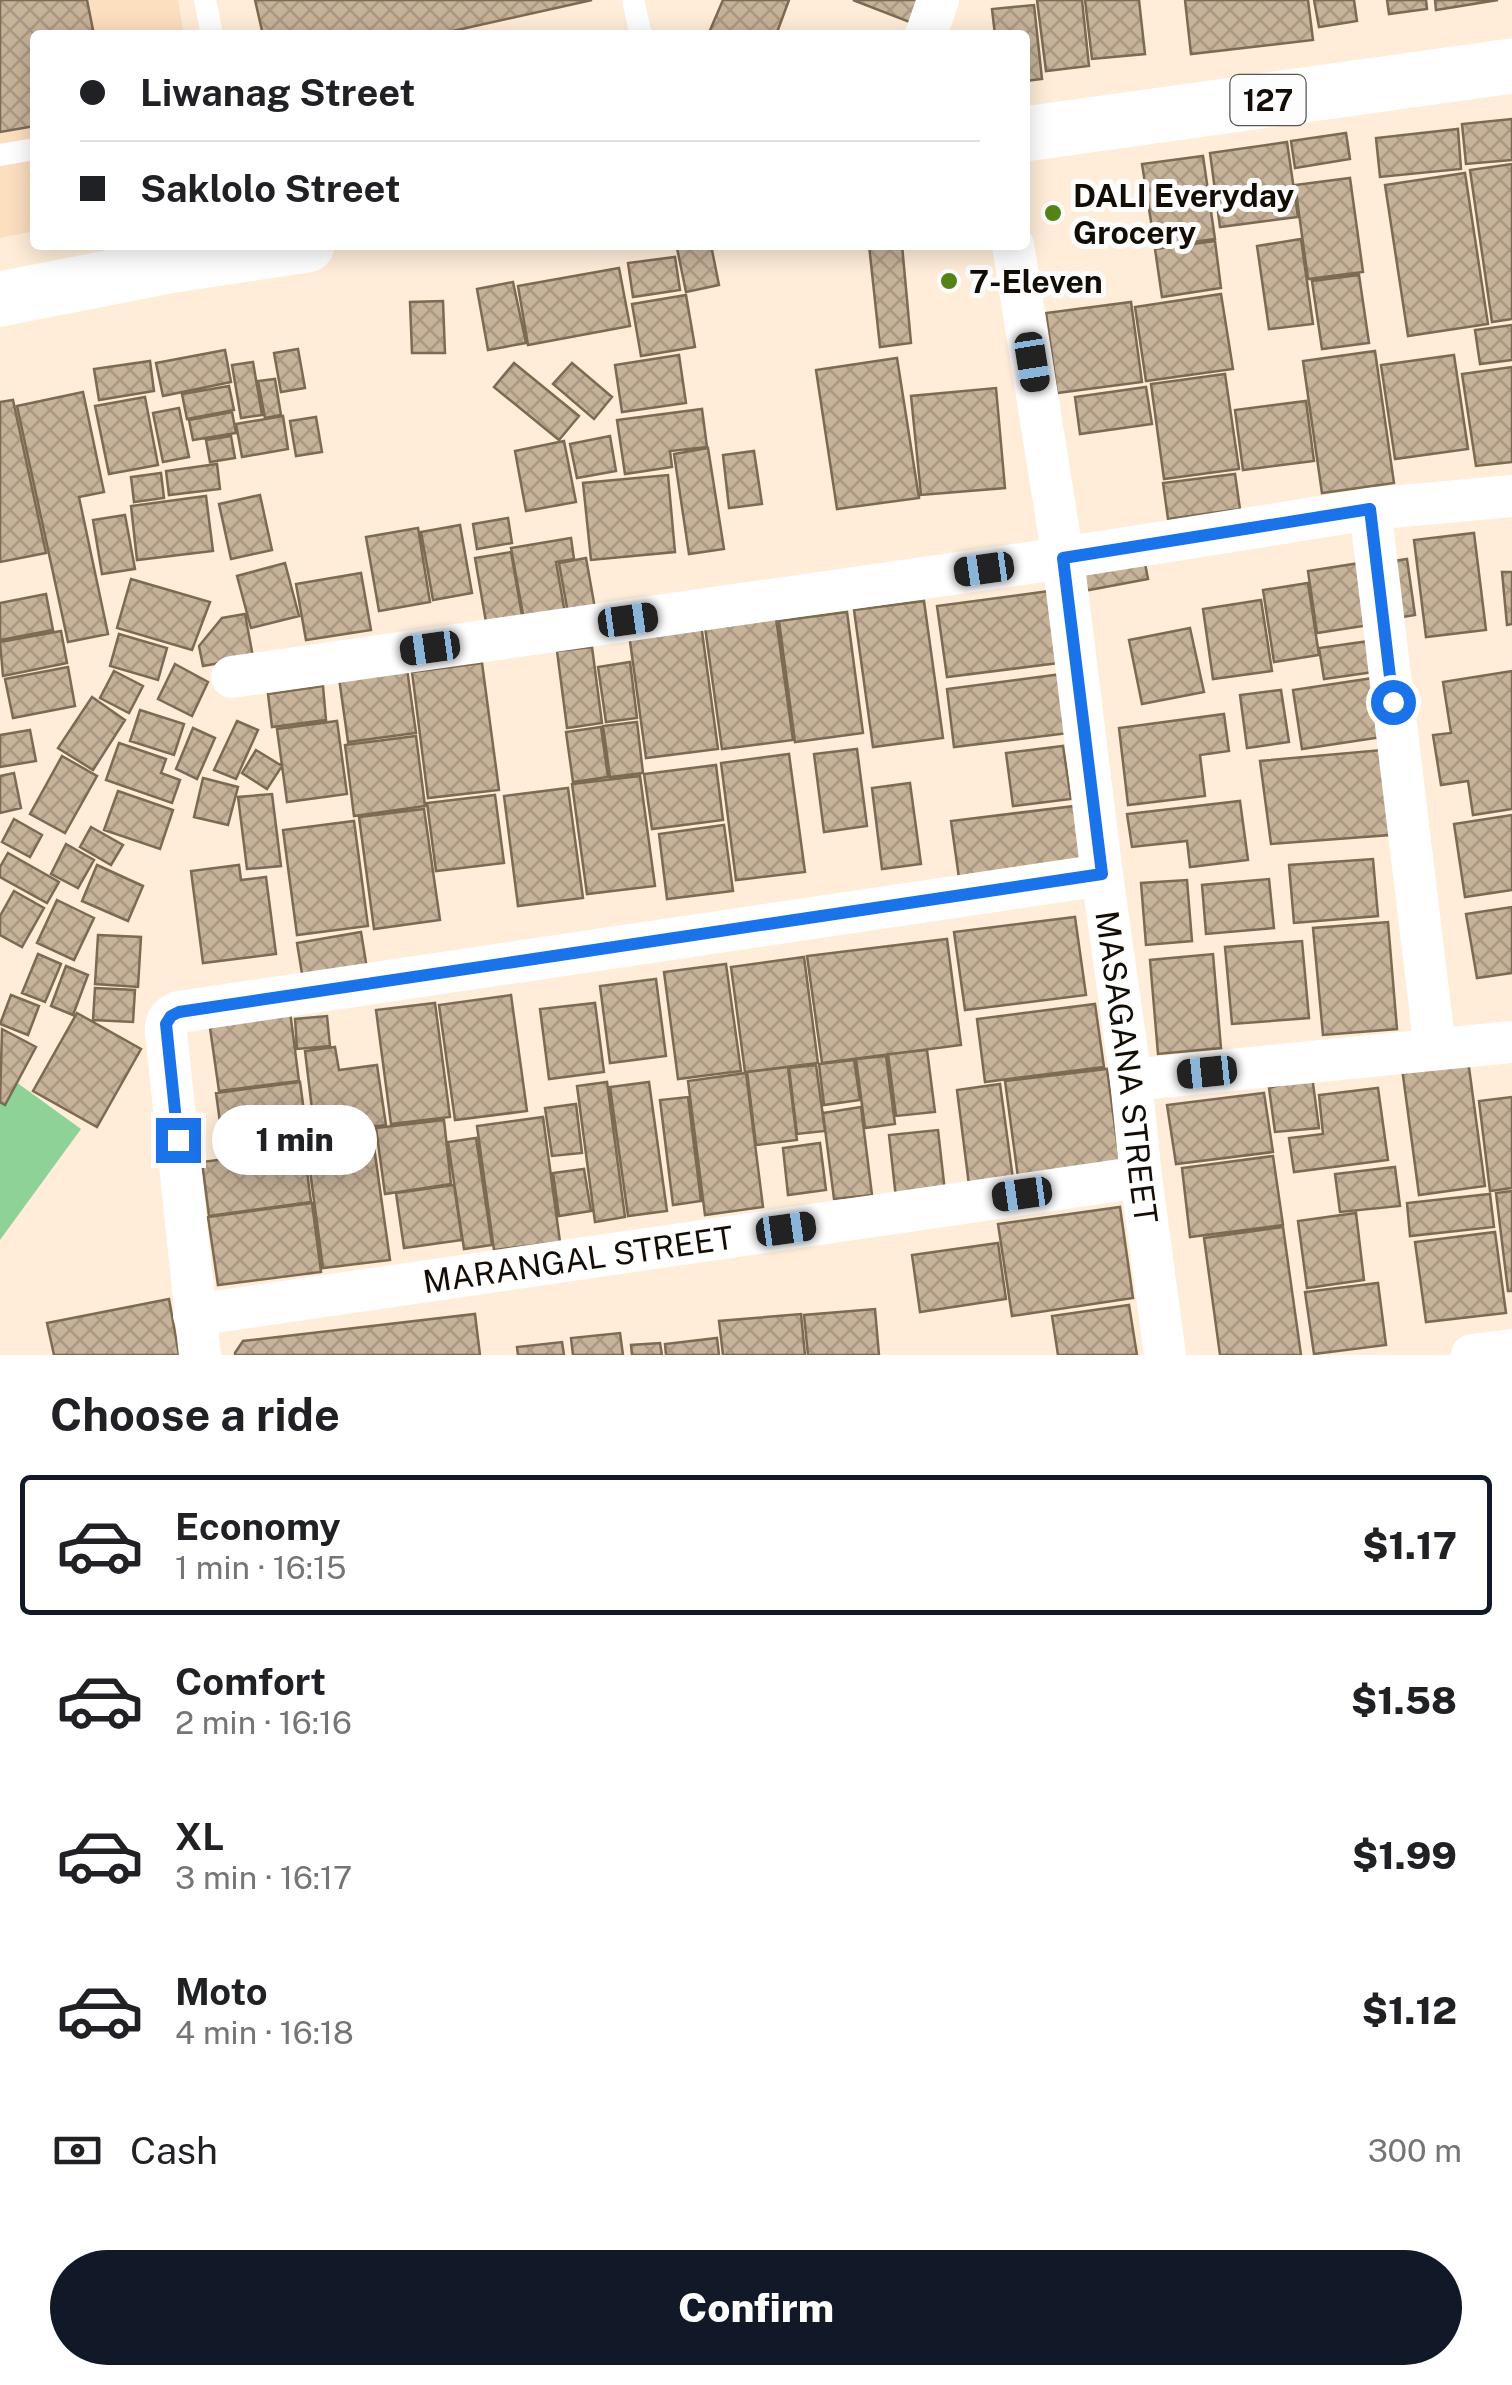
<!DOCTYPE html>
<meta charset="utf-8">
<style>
body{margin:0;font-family:"Public Sans",sans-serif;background:#f2f2f2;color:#202124;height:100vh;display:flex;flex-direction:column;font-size:38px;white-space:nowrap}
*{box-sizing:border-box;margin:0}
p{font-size:32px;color:#757577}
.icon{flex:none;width:55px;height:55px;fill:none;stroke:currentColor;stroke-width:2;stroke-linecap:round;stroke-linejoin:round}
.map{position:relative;height:1355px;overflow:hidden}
.drawer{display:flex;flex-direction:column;background:#fff;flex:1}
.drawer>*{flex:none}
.guide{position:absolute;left:30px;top:30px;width:1000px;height:220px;border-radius:10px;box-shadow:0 5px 25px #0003;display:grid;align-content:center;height:220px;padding:0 50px;background:#fff}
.end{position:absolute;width:45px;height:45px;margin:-22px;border:12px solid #1a73e8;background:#fff;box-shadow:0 0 0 5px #fff}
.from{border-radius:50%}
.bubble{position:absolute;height:70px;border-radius:35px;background:#fff;box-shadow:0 5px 25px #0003;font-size:32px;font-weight:800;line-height:70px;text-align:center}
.car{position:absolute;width:30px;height:60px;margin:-30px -15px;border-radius:12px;box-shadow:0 0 8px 2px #0007;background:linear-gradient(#222 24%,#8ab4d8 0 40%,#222 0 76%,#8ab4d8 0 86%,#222 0)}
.guide b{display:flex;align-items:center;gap:35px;height:95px;font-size:38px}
.guide b+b{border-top:2px solid #e0e0e0}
.guide i{width:25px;height:25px;background:#202124}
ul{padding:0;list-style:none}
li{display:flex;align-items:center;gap:30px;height:140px;margin:0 20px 15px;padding:0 30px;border:5px solid transparent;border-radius:10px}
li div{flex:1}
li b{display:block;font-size:38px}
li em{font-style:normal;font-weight:800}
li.on{border-color:#111827}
li>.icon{width:90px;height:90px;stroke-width:1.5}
h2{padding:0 50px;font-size:45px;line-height:120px}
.pay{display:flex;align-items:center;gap:25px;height:110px;padding:0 50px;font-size:38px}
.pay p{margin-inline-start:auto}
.cta{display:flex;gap:20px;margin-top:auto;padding:20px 50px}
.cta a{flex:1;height:115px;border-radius:60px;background:#111827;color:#fff;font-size:40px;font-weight:800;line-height:115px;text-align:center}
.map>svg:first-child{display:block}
</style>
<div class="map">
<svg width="1512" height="1355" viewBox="0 0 1512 1355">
<defs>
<pattern id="building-cross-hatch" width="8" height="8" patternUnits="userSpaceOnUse" patternTransform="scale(2.5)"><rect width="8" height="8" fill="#c7b29a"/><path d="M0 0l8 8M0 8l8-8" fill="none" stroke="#aa9883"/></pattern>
</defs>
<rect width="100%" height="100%" fill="#ffedd9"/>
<path fill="#fbdfbf" d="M 0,0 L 178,0 L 184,35 L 35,35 L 35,231 L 0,238 Z"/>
<path fill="#8ed298" d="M 5,1074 L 81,1129 L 0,1240 L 0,1081 Z"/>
<path fill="url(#building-cross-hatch)" stroke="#7d6a53" stroke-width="2.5" d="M 0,0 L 87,0 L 94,35 L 35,35 L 35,126 L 0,132 Z
M 255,0 L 592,0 L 435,35 L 263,35 Z
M 723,0 L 789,0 L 776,35 L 708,35 Z
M 853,0 L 921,0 L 912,23 Z
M 1037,0 L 1082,0 L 1089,66 L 1046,71 Z
M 1085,0 L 1139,0 L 1145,54 L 1092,59 Z
M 1185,0 L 1308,0 L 1313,40 L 1191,54 Z
M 1314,0 L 1354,0 L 1357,21 L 1319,27 Z
M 1387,0 L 1426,0 L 1427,9 L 1389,14 Z
M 1435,0 L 1498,0 L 1436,10 Z
M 1034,5 L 1042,79 L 1025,81 L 1025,35 L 995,35 L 992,9 Z
M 1512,119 L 1512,160 L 1466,164 L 1462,124 Z
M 1458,129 L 1461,169 L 1380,177 L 1376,138 Z
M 1346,133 L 1350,159 L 1295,168 L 1291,141 Z
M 1287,142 L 1298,217 L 1220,227 L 1210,153 Z
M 1203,156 L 1215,239 L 1155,247 L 1142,164 Z
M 1512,164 L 1512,319 L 1492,322 L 1470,170 Z
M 1465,173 L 1488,324 L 1408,336 L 1385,185 Z
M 1350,178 L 1363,272 L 1308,279 L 1295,185 Z
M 1301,239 L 1313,324 L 1269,329 L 1257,246 Z
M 1215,241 L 1221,288 L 1162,297 L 1155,249 Z
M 693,245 L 711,245 L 719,285 L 686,292 L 677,248 Z
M 869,245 L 902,245 L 911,343 L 880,347 Z
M 675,257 L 680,290 L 633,297 L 628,263 Z
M 619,268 L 630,326 L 528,345 L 518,286 Z
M 1359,275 L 1369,343 L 1322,349 L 1312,281 Z
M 513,282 L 526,343 L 488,350 L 477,289 Z
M 1221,294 L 1233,369 L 1146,381 L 1135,307 Z
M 686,295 L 695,347 L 641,356 L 632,304 Z
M 443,301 L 445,353 L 412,353 L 410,302 Z
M 1131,302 L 1142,382 L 1057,393 L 1046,313 Z
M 1512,325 L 1512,360 L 1480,364 L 1475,330 Z
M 298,349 L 305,388 L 281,392 L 274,353 Z
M 225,350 L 231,382 L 163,396 L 156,363 Z
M 1375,351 L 1394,483 L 1322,493 L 1303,361 Z
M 679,355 L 686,403 L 622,412 L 615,365 Z
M 1454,355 L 1468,449 L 1395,459 L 1381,365 Z
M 897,358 L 919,498 L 837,509 L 816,370 Z
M 150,361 L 154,391 L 99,400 L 94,369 Z
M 253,362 L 262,415 L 241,418 L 232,365 Z
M 514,363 L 579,416 L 559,440 L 494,387 Z
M 572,363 L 612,397 L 594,419 L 553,384 Z
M 1512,367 L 1512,462 L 1476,466 L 1462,374 Z
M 1225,374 L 1239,469 L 1164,479 L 1151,384 Z
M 275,379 L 281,415 L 265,418 L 258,381 Z
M 229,386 L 234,410 L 187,419 L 182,394 Z
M 1146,387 L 1152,424 L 1080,434 L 1075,397 Z
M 996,388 L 1005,488 L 921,495 L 911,396 Z
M 83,392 L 104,492 L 79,497 L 108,634 L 68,642 L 17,406 Z
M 145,397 L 158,465 L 109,474 L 95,406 Z
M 13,400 L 46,553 L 0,562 L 0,402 Z
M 1306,401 L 1314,461 L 1243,470 L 1235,410 Z
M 179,408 L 189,457 L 163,462 L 153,413 Z
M 702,409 L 707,447 L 670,451 L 672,467 L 625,474 L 617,420 Z
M 232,412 L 236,433 L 193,440 L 189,420 Z
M 283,416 L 288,449 L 242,457 L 236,424 Z
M 316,417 L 322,452 L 296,456 L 290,421 Z
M 231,436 L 235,458 L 210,462 L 206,440 Z
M 610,436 L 616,471 L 577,478 L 570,444 Z
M 564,441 L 576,502 L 526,511 L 515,451 Z
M 708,448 L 724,549 L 689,554 L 674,454 Z
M 754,451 L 762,504 L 729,508 L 723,455 Z
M 217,464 L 220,489 L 169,495 L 166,471 Z
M 161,473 L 164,498 L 134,502 L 131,477 Z
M 1235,474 L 1240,509 L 1168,519 L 1163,483 Z
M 668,475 L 675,552 L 591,560 L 583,483 Z
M 260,495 L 272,550 L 231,559 L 219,504 Z
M 206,496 L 213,551 L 137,560 L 131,506 Z
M 125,515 L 135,569 L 102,574 L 93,520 Z
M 508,518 L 512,543 L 477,549 L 473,524 Z
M 460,525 L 472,593 L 433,600 L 421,532 Z
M 418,528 L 430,602 L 379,611 L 366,537 Z
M 1474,533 L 1486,630 L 1426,637 L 1414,540 Z
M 571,538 L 574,559 L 556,562 L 565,613 L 524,620 L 511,548 Z
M 511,552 L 522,616 L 486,622 L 475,558 Z
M 1143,553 L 1148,579 L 1084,591 L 1079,564 Z
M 586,558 L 596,614 L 569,619 L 559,563 Z
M 1407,559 L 1415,615 L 1390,619 L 1381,563 Z
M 1366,562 L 1376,624 L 1317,633 L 1308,571 Z
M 285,563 L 299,616 L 251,628 L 237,576 Z
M 1502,572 L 1512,572 L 1512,624 L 1507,625 Z
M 361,573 L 371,630 L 306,640 L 296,584 Z
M 131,579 L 210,602 L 192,650 L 117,628 Z
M 1308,583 L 1319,655 L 1274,662 L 1263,590 Z
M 1057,590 L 1067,662 L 947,677 L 937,606 Z
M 46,594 L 53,630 L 0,640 L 0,603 Z
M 1261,600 L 1272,671 L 1213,679 L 1203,609 Z
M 924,601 L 943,738 L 873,747 L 854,610 Z
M 775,611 L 793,740 L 722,749 L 704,620 Z
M 847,612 L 863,733 L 795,742 L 779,621 Z
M 245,614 L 253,657 L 203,666 L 199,646 L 222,618 Z
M 701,624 L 718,749 L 646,758 L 629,634 Z
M 1190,628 L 1204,692 L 1142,704 L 1129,640 Z
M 61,631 L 67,663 L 3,676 L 0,642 Z
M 119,634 L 167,648 L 158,680 L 110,666 Z
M 1369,641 L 1374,672 L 1324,679 L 1319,648 Z
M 592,647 L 602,723 L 567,728 L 557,651 Z
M 630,662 L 637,718 L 606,722 L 598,667 Z
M 482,663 L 499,790 L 428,798 L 412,672 Z
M 175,664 L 208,682 L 192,716 L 158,699 Z
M 68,667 L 75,706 L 13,718 L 5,679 Z
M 407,669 L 416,733 L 348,742 L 339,678 Z
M 114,671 L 143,686 L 129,713 L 100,698 Z
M 1512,671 L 1512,809 L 1473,815 L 1468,781 L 1441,785 L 1433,735 L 1451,733 L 1443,682 Z
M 1062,674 L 1069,733 L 954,747 L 947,689 Z
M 1373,678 L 1382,737 L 1302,749 L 1293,690 Z
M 323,686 L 326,720 L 272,727 L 268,694 Z
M 1281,690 L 1289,742 L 1247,748 L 1240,695 Z
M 92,697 L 125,720 L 93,770 L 58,748 Z
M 140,710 L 184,724 L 174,755 L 130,741 Z
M 1224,714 L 1229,751 L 1200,755 L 1205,796 L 1128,805 L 1119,728 Z
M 237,721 L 258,730 L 236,779 L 214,770 Z
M 337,721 L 347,794 L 287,802 L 277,729 Z
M 637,722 L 643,773 L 610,777 L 603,726 Z
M 601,727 L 608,777 L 573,782 L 566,732 Z
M 193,728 L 215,738 L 197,779 L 176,769 Z
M 30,730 L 36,761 L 0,767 L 0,735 Z
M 416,736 L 425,806 L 354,816 L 345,745 Z
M 119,743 L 166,759 L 161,773 L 180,780 L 172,803 L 106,780 Z
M 1063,746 L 1071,799 L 1013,806 L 1006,753 Z
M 857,749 L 867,826 L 824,832 L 814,754 Z
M 256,750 L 282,766 L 267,789 L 242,773 Z
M 1382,750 L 1390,835 L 1271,844 L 1260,761 Z
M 789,754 L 805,872 L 736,880 L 721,763 Z
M 62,756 L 97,776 L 65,833 L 30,814 Z
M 716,765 L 723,820 L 652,829 L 644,774 Z
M 14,773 L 21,808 L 0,813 L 0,776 Z
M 640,776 L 655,886 L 587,894 L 572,784 Z
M 203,778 L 238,787 L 228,825 L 194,817 Z
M 910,783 L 921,864 L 882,869 L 872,788 Z
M 568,788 L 583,898 L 518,906 L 504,796 Z
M 118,791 L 173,810 L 160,849 L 104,830 Z
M 272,794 L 281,866 L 247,869 L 238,797 Z
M 495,795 L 504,863 L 436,871 L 427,803 Z
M 1240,801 L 1248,860 L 1190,867 L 1187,841 L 1132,847 L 1127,814 Z
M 1083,805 L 1090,861 L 959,878 L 951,821 Z
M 424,809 L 440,920 L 374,929 L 359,817 Z
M 1512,815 L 1512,890 L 1465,897 L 1454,824 Z
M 14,819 L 42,835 L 30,857 L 2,842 Z
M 354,821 L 368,926 L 297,935 L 283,830 Z
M 724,825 L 733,891 L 667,899 L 659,834 Z
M 91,827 L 123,845 L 111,865 L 80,847 Z
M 66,844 L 94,860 L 78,888 L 51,874 Z
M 8,853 L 59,882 L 47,903 L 0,877 L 0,867 Z
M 1373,859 L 1378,916 L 1294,923 L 1289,865 Z
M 97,865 L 143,886 L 128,921 L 82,901 Z
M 239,865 L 241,880 L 266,877 L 276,954 L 203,963 L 191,871 Z
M 1269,879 L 1274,928 L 1206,934 L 1202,885 Z
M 1187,880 L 1192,941 L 1146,945 L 1141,883 Z
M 14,891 L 44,908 L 22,947 L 0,935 L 0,916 Z
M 57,900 L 94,918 L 74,960 L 37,943 Z
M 1512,907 L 1512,973 L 1477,978 L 1466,914 Z
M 1075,917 L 1086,995 L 965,1010 L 954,932 Z
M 1388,922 L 1397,1029 L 1323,1035 L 1313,928 Z
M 361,932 L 368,975 L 304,986 L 297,943 Z
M 98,935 L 141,937 L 138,987 L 95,984 Z
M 947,939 L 961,1045 L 822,1063 L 807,956 Z
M 1302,941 L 1309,1018 L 1232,1024 L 1225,947 Z
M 38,954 L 61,964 L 45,1002 L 22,993 Z
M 1213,954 L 1221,1048 L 1158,1054 L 1150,960 Z
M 804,957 L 818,1063 L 745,1072 L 731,967 Z
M 726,964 L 741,1071 L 678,1079 L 664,972 Z
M 66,966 L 88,975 L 73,1015 L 51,1006 Z
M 656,979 L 666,1056 L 610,1063 L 600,986 Z
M 95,988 L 135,990 L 133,1022 L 93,1020 Z
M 11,995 L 39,1006 L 28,1035 L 0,1024 Z
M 511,995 L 527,1111 L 455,1120 L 439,1005 Z
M 435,1003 L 450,1117 L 391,1124 L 376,1010 Z
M 595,1003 L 604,1072 L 549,1079 L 540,1009 Z
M 1095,1004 L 1104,1067 L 985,1082 L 977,1019 Z
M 290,1011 L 299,1081 L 219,1091 L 209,1021 Z
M 77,1013 L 141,1049 L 97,1127 L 33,1091 Z
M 327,1016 L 330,1046 L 297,1049 L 295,1019 Z
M 2,1029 L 36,1047 L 5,1105 L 0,1102 Z
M 335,1047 L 339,1070 L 377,1065 L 386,1125 L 315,1134 L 305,1051 Z
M 927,1050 L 935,1112 L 896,1116 L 888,1054 Z
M 886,1056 L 895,1124 L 865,1128 L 856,1059 Z
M 854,1060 L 860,1100 L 824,1105 L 819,1064 Z
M 1468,1060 L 1485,1186 L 1419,1195 L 1402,1068 Z
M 816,1065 L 825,1131 L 797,1134 L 789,1068 Z
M 788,1067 L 797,1140 L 756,1145 L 747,1072 Z
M 1107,1069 L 1120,1163 L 1018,1177 L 1005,1081 Z
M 746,1073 L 763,1207 L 705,1215 L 688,1081 Z
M 1312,1076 L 1319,1128 L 1275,1132 L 1269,1088 Z
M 300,1082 L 308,1141 L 224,1151 L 216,1093 Z
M 607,1082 L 625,1217 L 595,1222 L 577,1086 Z
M 649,1082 L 667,1211 L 628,1216 L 610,1087 Z
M 1000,1084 L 1013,1179 L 969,1185 L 957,1090 Z
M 1378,1088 L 1388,1160 L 1294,1172 L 1289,1138 L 1323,1134 L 1319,1095 Z
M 1264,1093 L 1273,1152 L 1176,1164 L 1167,1105 Z
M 688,1097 L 701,1201 L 673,1205 L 660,1100 Z
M 1512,1097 L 1512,1188 L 1490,1191 L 1479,1101 Z
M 576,1104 L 582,1153 L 552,1156 L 545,1108 Z
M 861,1107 L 872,1195 L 834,1199 L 823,1113 Z
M 543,1117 L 560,1242 L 494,1250 L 477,1126 Z
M 444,1120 L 451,1184 L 385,1194 L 376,1128 Z
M 938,1130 L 945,1192 L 896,1198 L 889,1135 Z
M 476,1138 L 492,1245 L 464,1249 L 448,1142 Z
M 373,1140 L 390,1260 L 323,1268 L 307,1148 Z
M 820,1143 L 826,1190 L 788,1195 L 783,1148 Z
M 304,1149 L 311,1202 L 209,1216 L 202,1162 Z
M 1273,1156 L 1283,1225 L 1190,1237 L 1182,1168 Z
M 1395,1167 L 1400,1206 L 1340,1212 L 1335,1174 Z
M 584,1169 L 591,1211 L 559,1216 L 553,1173 Z
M 454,1185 L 462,1240 L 404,1248 L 396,1193 Z
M 1512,1191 L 1512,1291 L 1508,1291 L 1496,1193 Z
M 1490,1194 L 1494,1227 L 1410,1236 L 1407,1203 Z
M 312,1203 L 321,1272 L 218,1285 L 208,1217 Z
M 1120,1207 L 1133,1298 L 1012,1316 L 998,1224 Z
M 1356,1213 L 1364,1280 L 1307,1288 L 1298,1221 Z
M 1283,1227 L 1301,1355 L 1220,1355 L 1204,1238 Z
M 1495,1232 L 1506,1313 L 1426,1322 L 1415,1242 Z
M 998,1243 L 1006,1299 L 920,1312 L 912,1255 Z
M 1378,1283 L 1386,1345 L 1314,1354 L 1305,1292 Z
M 169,1299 L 179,1355 L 54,1355 L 47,1323 Z
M 1129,1305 L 1137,1355 L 1058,1355 L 1052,1316 Z
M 875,1309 L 879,1355 L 808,1355 L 804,1315 Z
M 475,1314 L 480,1355 L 235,1355 L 235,1353 L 243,1341 Z
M 801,1314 L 805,1355 L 723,1355 L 719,1321 Z
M 620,1333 L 623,1355 L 573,1355 L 571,1338 Z
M 717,1338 L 719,1355 L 666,1355 L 665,1344 Z
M 562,1342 L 564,1355 L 518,1355 L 517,1347 Z
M 660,1343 L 662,1355 L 632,1355 L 631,1345 Z"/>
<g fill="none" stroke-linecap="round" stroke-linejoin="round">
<path stroke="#fff" stroke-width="22" d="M 205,0 L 212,35
M 633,0 L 641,35
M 0,155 L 35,149"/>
<g stroke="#fff" stroke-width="42">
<path d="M 926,35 L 938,0"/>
<path id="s1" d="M 1013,245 L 1063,558 L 1102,875 L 1131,1080 L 1141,1177 L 1165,1355"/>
<path d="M 1370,509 L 1435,1049"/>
<path d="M 232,677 L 1063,558 L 1370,509 L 1512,496"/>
<path d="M 1131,1080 L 1512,1042"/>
<path id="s2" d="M 194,1315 L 1141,1177"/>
<path d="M 200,1355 L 166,1032 C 165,1021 169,1016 179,1012 L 1102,875"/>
<path d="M 1472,1355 L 1512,1350"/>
</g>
<path stroke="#fff" stroke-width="55" d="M 1025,134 L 1512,66
M 0,299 L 174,265 L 307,245"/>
</g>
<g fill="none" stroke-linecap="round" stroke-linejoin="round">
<path stroke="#1a73e8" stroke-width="12" d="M 178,1140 L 166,1024 L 171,1016 L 179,1012 L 1102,874 L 1063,558 L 1370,509 L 1393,702"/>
</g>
<g fill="#538417" stroke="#fdfdfd" stroke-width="4">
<circle cx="1053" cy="213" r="10"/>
<circle cx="949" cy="281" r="10"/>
</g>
<g text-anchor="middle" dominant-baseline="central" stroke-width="10" stroke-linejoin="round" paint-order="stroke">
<rect fill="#fdfdfd" stroke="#5a554f" stroke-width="2.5" x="1230.5" y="75" width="75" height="50" rx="8"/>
<g font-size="30" font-weight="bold" fill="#140d05">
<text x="1268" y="100">127</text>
</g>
<g font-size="32" font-weight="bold" fill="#140d05" stroke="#fdfdfd" text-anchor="start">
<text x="1073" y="195">DALI Everyday<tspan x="1073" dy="37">Grocery</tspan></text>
<text x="969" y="281">7-Eleven</text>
</g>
<g font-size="32" fill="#140d05" stroke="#fdfdfd">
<text stroke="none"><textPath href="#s1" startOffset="830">MASAGANA STREET</textPath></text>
<text stroke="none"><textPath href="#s2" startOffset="388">MARANGAL STREET</textPath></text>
</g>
</g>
</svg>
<i class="end from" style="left:1393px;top:702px"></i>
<i class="end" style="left:178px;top:1140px"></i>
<div class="bubble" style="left:212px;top:1105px;width:165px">1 min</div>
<i class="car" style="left:1032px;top:362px;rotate:171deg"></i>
<i class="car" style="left:984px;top:569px;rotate:262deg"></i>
<i class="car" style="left:628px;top:620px;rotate:82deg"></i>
<i class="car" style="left:430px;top:648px;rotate:262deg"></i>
<i class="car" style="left:1207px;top:1072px;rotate:264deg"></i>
<i class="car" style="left:1022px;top:1194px;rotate:262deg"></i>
<i class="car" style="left:786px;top:1229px;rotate:82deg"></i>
<div class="guide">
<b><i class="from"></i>Liwanag Street</b>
<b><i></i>Saklolo Street</b>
</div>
</div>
<section class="drawer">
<h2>Choose a ride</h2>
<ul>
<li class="on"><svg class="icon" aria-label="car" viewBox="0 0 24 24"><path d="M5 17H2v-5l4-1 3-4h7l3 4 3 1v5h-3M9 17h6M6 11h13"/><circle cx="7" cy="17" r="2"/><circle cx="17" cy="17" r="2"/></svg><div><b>Economy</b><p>1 min · 16:15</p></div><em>$1.17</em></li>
<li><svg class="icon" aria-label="car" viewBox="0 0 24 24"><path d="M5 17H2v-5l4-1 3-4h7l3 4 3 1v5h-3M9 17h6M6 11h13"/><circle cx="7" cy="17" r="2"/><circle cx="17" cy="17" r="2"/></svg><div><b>Comfort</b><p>2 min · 16:16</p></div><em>$1.58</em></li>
<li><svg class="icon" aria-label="car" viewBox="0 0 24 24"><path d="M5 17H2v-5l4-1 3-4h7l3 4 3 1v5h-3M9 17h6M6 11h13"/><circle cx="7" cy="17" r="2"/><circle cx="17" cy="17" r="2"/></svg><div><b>XL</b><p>3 min · 16:17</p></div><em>$1.99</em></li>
<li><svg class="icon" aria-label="car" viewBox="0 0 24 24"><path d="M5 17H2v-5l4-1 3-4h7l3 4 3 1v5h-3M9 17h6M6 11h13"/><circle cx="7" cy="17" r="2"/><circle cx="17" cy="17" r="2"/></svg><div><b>Moto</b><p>4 min · 16:18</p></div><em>$1.12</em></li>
</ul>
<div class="pay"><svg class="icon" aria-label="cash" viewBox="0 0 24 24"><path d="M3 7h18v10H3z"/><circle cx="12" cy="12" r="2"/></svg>Cash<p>300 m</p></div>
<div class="cta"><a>Confirm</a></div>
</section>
